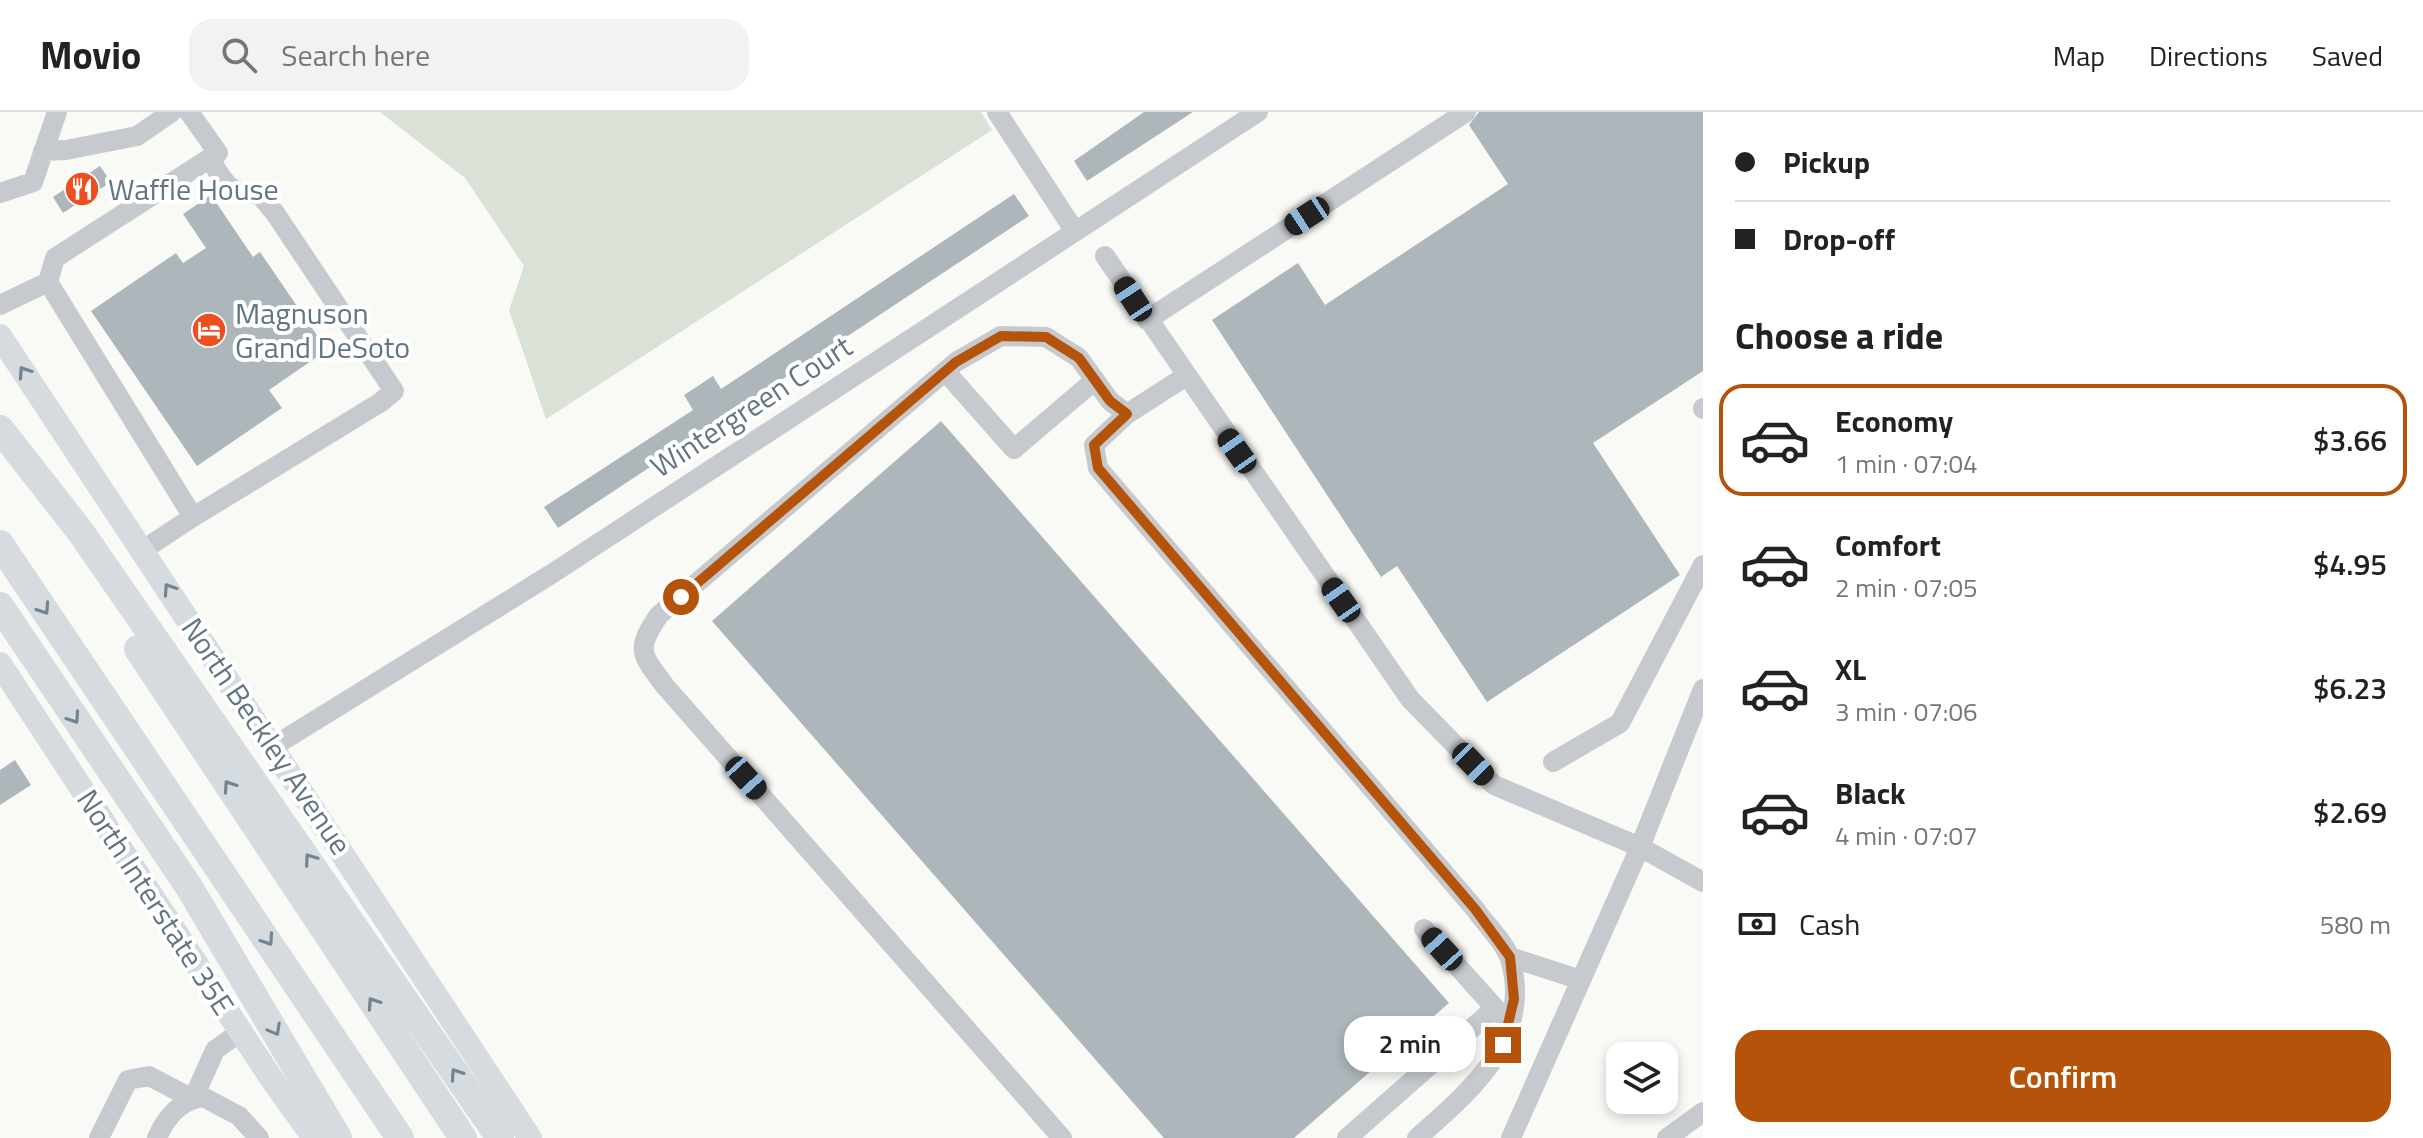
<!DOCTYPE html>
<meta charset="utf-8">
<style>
body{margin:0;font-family:"Titillium Web",sans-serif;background:#f2f2f2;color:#222;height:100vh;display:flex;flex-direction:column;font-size:30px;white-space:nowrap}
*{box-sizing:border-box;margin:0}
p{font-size:26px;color:#767676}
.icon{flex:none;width:44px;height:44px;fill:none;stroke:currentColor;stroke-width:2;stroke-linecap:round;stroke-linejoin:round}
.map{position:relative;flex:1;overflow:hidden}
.side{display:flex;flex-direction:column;background:#fff;width:720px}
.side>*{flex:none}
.guide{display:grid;align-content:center;height:176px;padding:0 32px;background:#fff}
.tools{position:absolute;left:1606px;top:930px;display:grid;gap:16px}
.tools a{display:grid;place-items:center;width:72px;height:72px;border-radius:16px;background:#fff;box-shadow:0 4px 12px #0003;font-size:40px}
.end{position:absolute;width:36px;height:36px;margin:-18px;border:10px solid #b45309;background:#fff;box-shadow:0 0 0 4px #fff}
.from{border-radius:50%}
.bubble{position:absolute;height:56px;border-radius:24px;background:#fff;box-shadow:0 4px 12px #0003;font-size:26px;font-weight:600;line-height:56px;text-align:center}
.car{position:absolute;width:24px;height:48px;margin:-24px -12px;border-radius:10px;box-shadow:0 0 6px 2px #0007;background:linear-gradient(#222 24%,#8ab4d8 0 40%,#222 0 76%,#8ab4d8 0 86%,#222 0)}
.guide b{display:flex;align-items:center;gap:28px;height:76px;font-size:30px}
.guide b+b{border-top:2px solid #e0e0e0}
.guide i{width:20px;height:20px;background:#222}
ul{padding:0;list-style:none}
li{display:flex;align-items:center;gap:24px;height:112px;margin:0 16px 12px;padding:0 16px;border:4px solid transparent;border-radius:24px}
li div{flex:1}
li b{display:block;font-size:30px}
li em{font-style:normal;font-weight:600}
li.active{border-color:#b45309}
li>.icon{width:72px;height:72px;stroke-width:1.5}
h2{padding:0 32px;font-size:36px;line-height:96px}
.pay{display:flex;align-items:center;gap:20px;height:88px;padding:0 32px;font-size:30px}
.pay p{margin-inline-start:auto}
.primary-button{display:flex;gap:16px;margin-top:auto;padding:16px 32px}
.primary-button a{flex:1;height:92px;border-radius:24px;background:#b45309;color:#fff;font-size:32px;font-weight:600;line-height:92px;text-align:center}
header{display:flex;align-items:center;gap:48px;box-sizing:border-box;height:112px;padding:0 40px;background:#fff;border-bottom:2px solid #e0e0e0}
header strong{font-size:38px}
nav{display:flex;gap:44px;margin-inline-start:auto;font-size:28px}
.search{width:560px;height:72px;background:#f2f2f2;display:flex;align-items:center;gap:20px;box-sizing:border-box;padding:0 28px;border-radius:24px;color:#767676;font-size:30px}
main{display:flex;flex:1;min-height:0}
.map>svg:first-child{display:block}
</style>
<header>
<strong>Movio</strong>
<div class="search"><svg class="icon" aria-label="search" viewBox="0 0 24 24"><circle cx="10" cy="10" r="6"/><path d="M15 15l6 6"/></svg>Search here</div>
<nav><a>Map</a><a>Directions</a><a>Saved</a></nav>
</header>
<main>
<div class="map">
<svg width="1703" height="1026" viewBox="0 0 1703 1026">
<rect width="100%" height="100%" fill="#f9f9f6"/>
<path fill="#dae1d7" d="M 380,0 L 981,0 L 992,18 L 546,307 L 509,198 L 524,154 L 465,66 Z"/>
<path fill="#adb6bb" d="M 1144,0 L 1193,0 L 1087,69 L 1074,49 Z
M 1479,0 L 1703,0 L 1703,259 L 1593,331 L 1680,463 L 1487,590 L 1397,454 L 1381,465 L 1212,208 L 1298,151 L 1325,193 L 1508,72 L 1469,13 Z
M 100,54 L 111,70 L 63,101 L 53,85 Z
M 1014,82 L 1029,104 L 558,416 L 544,395 L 693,298 L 684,283 L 713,264 L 721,277 Z
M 211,83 L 253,145 L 260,140 L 327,238 L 269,278 L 282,296 L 197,354 L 91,199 L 176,141 L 183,151 L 206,136 L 183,102 Z
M 941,309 L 1449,891 L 1294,1026 L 1164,1026 L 712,509 Z
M 15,648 L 31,673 L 0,693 L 0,658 Z"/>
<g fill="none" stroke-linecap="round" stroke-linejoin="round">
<path stroke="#c6cace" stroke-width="20" d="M 997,0 L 1074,118
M 43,39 L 66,38 L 137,24 L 172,0
M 0,81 L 33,70 L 57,0
M 1105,144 L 1410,587 L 1494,673 L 1640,735 L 1703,770
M 48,170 L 55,146 L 218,41 L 189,0
M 0,193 L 48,170 L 193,405 L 143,438
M 1147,208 L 1466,0
M 945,259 L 1014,337 L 1095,268
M 1186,264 L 1127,302 L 1094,333 L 1098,356 L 1475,797 C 1485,812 1505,830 1510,847 C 1534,927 1469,980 1417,1026
M 1703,296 L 1703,297
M 193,405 L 381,290 L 394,279 L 275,101 L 259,82 C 230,84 224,70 210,47
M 274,634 L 553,461 L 1258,0
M 1553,650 L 1620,611 L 1703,453
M 1424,817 L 1495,896
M 1510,845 L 1581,868
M 99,1026 L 128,968 L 149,964 L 193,987 L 215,938 L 240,920
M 157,1026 C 166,1005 179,989 203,985 L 239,1004 L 259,1026
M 1062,1026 L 665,574 C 641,542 635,538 659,503 L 956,250 L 1001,224 L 1046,225 L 1079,246 L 1110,289 L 1127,302
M 1347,1026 L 1495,896 L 1509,910
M 1511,1026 L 1640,735 L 1703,577
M 1667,1026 L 1703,1000"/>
<path stroke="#d6dbdf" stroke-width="24" d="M 0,224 L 530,1026
M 0,552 L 269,963 L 314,1026"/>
<path stroke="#d6dbdf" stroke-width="28" d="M 0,317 L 80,419 L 500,1026
M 0,432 L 400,1026
M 0,494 L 189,775 L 338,1026
M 138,537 L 463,1026"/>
</g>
<defs><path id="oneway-chevron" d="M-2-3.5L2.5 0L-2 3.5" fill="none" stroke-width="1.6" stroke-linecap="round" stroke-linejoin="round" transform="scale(2)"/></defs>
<g stroke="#738491">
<use href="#oneway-chevron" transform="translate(24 260) rotate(-124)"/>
<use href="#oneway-chevron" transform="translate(169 477) rotate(-124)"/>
<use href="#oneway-chevron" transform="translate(44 497) rotate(56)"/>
<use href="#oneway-chevron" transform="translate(74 606) rotate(56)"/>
<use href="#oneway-chevron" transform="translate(229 674) rotate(-124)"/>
<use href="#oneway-chevron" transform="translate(310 747) rotate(-125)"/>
<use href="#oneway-chevron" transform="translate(268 828) rotate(56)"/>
<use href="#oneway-chevron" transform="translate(373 891) rotate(-124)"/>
<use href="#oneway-chevron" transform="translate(275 918) rotate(61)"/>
<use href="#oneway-chevron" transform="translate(456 962) rotate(-124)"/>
</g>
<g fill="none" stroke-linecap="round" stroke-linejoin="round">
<path stroke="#b45309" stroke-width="10" d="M 681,485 L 956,250 L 1001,224 L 1046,225 L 1079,246 L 1110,289 L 1127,302 L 1094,333 L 1098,356 L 1475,797 L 1510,845 L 1514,887 L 1503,933"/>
</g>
<defs>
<g id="restaurant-disc" transform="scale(1.8)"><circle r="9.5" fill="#ef4e20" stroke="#fff"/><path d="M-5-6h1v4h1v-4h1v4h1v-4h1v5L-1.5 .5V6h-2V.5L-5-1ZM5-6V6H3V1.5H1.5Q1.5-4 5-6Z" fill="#fff"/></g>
<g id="hotel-disc" transform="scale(1.8)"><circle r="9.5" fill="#ef4e20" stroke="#fff"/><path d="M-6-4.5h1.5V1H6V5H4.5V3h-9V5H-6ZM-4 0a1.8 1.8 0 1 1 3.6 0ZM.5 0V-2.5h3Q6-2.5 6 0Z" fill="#fff"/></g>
</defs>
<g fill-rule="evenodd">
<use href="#restaurant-disc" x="82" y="77"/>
<use href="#hotel-disc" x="209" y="218"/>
</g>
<g text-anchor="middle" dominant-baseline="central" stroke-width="8" stroke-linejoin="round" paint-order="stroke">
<g font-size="30" fill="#627583" stroke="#fff" text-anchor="start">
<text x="108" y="77">Waffle House</text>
<text x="235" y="201">Magnuson<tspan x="235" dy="34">Grand DeSoto</tspan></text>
</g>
<g font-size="30" fill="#627583" stroke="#fff">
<text transform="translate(751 294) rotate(-33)">Wintergreen Court</text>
<text transform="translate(267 624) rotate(56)">North Beckley Avenue</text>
<text transform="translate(156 790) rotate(57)">North Interstate 35E</text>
</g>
</g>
</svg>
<div class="tools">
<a><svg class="icon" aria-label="layers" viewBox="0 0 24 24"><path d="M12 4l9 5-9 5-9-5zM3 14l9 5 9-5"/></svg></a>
</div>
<i class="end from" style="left:681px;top:485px"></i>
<i class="end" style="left:1503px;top:933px"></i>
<div class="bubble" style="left:1344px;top:904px;width:132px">2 min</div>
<i class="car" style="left:1307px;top:104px;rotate:237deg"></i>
<i class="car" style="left:1133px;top:187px;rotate:327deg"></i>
<i class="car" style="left:1237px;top:339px;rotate:325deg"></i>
<i class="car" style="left:1341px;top:488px;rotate:325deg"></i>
<i class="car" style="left:1473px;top:652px;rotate:136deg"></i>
<i class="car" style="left:746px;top:666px;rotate:138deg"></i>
<i class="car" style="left:1442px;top:837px;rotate:318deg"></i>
</div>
<section class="side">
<div class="guide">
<b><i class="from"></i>Pickup</b>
<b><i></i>Drop-off</b>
</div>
<h2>Choose a ride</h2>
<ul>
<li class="active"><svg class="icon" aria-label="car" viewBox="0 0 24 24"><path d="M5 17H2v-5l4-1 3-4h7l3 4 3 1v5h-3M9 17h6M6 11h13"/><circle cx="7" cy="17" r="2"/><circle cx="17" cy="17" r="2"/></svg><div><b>Economy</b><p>1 min · 07:04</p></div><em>$3.66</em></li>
<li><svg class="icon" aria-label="car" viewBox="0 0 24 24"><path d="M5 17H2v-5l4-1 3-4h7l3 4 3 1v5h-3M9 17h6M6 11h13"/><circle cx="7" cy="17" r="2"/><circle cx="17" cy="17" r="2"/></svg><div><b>Comfort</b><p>2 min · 07:05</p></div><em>$4.95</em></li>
<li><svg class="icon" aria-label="car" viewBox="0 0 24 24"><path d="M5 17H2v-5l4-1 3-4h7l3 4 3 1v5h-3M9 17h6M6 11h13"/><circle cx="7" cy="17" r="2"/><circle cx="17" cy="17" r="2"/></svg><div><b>XL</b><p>3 min · 07:06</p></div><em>$6.23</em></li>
<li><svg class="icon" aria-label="car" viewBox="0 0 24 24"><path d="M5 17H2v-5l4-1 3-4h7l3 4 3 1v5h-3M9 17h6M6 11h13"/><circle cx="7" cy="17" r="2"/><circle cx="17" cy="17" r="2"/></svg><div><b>Black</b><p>4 min · 07:07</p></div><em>$2.69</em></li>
</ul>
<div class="pay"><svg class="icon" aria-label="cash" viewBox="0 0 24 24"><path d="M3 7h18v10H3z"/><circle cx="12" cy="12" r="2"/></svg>Cash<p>580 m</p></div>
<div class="primary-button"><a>Confirm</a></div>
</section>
</main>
